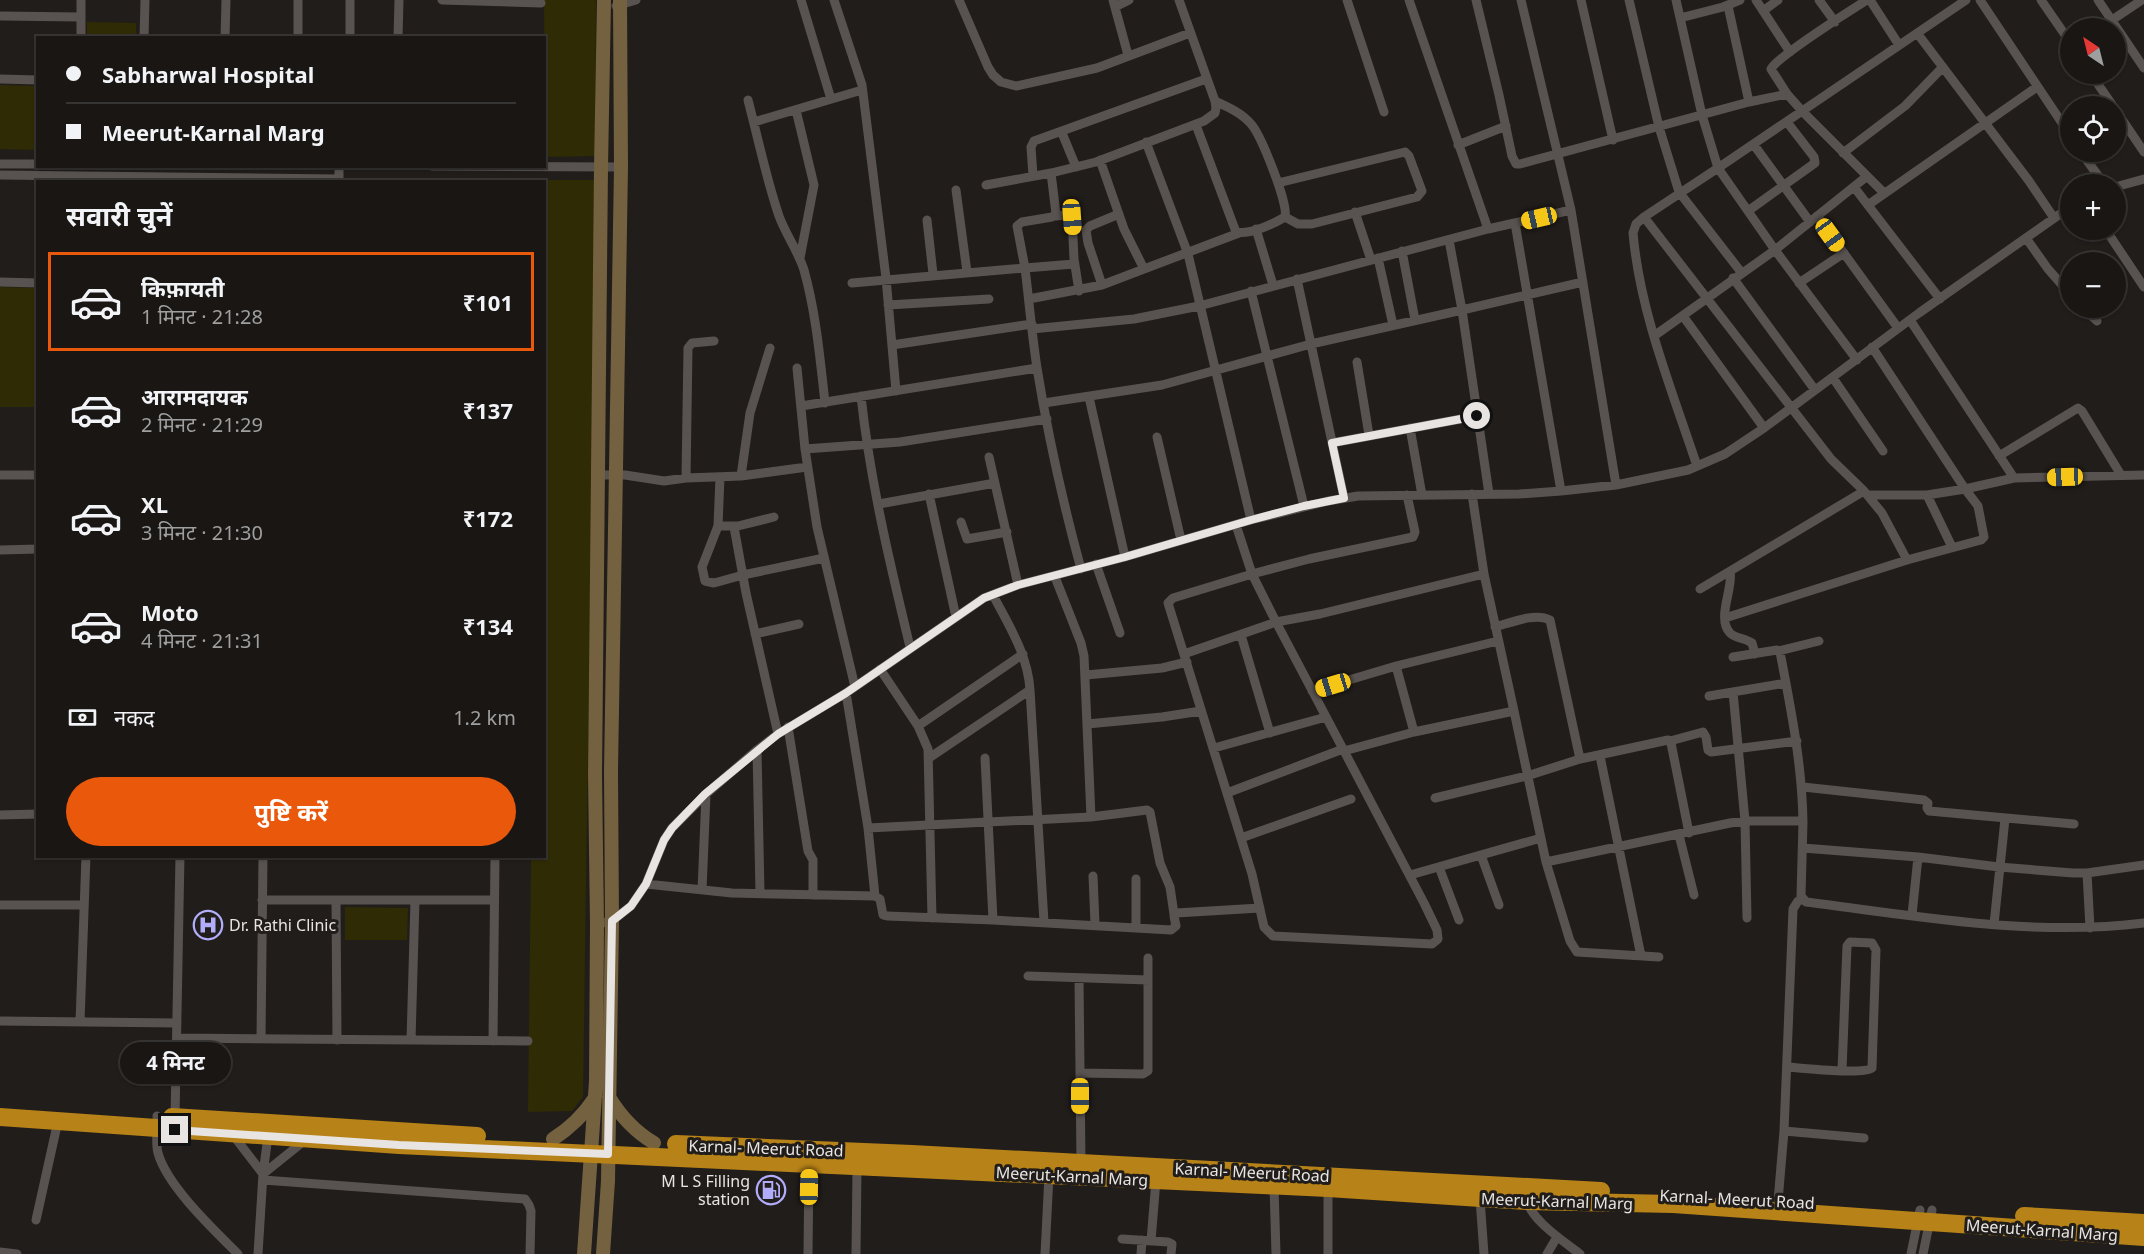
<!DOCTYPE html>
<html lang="hi">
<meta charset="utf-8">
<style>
body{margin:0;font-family:"Noto Sans","Noto Sans Devanagari",sans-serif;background:#262322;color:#f1f3f6;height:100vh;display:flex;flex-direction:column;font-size:22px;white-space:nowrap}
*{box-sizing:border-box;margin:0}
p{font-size:20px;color:#9f9fa0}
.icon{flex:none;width:33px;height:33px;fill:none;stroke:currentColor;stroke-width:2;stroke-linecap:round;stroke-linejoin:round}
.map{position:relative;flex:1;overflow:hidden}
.sheet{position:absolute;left:36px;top:180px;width:510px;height:678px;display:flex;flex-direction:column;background:#191614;border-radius:0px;box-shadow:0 2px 4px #0004,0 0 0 2px #373534}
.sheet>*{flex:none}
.banner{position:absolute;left:36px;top:36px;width:510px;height:132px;border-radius:0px;box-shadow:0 2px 4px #0004,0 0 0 2px #373534;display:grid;align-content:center;height:132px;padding:0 30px;background:#191614}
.needle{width:39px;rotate:325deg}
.tools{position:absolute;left:2060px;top:18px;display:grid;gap:12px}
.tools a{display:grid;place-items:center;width:66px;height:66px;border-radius:50%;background:#191614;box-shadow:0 2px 4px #0004,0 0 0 2px #373534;font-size:30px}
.end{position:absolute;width:27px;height:27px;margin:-14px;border:8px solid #e7e4e2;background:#111;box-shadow:0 0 0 3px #111}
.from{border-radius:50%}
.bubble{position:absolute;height:42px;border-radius:21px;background:#191614;box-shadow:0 2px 4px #0004,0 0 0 2px #373534;font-size:20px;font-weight:700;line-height:42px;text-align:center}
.car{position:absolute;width:18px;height:36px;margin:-18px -9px;border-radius:8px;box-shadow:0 0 4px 2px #0007;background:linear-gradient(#f5c518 24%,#345 0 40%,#f5c518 0 76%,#345 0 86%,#f5c518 0)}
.banner b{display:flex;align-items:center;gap:21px;height:57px;font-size:22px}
.banner b+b{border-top:2px solid #373534}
.banner i{width:15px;height:15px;background:#f1f3f6}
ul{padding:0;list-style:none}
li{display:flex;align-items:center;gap:18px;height:99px;margin:0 12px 9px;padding:0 18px;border:3px solid transparent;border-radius:0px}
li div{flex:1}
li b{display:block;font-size:22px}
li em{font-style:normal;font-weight:700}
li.selected{border-color:#ea580c}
li>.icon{width:54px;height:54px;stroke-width:1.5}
h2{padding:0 30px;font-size:27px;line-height:72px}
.pay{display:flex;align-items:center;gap:15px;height:66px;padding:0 30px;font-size:22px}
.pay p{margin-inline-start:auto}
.button{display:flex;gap:12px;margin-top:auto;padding:12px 30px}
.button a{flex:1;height:69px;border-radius:36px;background:#ea580c;color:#fff;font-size:24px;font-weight:700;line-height:69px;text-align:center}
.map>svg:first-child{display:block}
</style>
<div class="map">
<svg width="2144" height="1254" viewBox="0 0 2144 1254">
<rect width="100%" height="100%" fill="#211d1a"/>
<path fill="#2f2b04" d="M 544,0 L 596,0 L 595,156 L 545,157 Z
M 87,22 L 136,23 L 136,37 L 87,37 Z
M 0,85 L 37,86 L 37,150 L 0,149 Z
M 541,180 L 596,180 L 583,1097 L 572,1111 L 528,1112 L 531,857 L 544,856 L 544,182 Z
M 0,287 L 37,288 L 37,407 L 0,407 Z
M 345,907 L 408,908 L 407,940 L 345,940 Z"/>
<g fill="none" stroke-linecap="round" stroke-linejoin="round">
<path stroke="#585350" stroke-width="9" d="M 81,0 L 81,38
M 442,0 L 541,3
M 801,0 L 831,99
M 834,0 L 862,85 L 886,278 L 896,391
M 959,0 L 988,67 L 993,75 L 1001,82 L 1016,86 L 1097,68 L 1190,33
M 1113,0 L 1128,55
M 1347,0 L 1384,112
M 1476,0 L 1499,95 L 1512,156 L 1516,164 L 1520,164 L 1749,102 L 1728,6
M 1581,0 L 1613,140
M 1629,0 L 1659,127 L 1679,192 L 1741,272
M 1676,0 L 1702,115 L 1718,168 L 1644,217 L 1636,224 L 1633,233 C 1640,313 1672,390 1697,466
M 1756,0 L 1790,52
M 1819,0 L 1835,22
M 1867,0 C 1851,10 1777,57 1771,69 L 1787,94 L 1803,112 L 1884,193
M 1870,0 L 1899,45
M 1980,0 L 2070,135
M 2041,0 L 2070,42
M 2098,0 L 2144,68
M 616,6 L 636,0
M 1115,7 L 1129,0
M 1763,11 L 1778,0
M 0,16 L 81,17
M 1680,18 L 1723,7 L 1740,0
M 2100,28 L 2142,0
M 1917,33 L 2029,181 L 2054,218
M 144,38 L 145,0
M 225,38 L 226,0
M 298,38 L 298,0
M 350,38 L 350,0
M 398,38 L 399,0
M 2091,74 L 2113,106
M 0,79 L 38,80
M 748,100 C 758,138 766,178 779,216 C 786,235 798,251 804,270 C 816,313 820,358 825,403
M 1749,102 L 1787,94
M 2115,109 L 2144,152
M 796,110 L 814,185 L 800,258
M 754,122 L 862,90
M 1196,125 L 1236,232 C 1250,235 1273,224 1285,217 C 1289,205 1261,135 1251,124 C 1242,113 1228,107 1215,101
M 1062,133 L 1076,167
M 1146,142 L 1188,254 L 1251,520
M 1458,145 L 1506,126
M 1754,145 L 1810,222
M 2081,152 L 2104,184
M 1843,153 L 1905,106 L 1943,67
M 1100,160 L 1124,229 L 1144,269 L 1239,233
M 0,164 L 38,164
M 432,166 L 621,167
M 0,175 L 339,179
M 1033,176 L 1031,147 L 1034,141 L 1206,79
M 339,182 L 339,166
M 1278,183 L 1405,152 L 1409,156 L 1422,191 L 1417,197 L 1312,224 L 1298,224 L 1285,217
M 986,185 L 1051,173 L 1096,162 L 1204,121 L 1215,113 L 1216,108 L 1215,101 L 1179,0
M 1854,187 L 1940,299
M 2115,187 L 2144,179
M 956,190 L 967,272
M 1868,205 L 2037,87
M 1571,210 L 1616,485
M 1748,211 L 1815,163 L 1814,157 L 1787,122
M 1355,212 L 1371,260
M 1055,216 L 1070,215 L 1072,217 L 1074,259 L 1079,291
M 1817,216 L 1898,328
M 1644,217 L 1831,459 L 1864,491 L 1882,513 L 1907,560
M 927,220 L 933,274
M 1515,223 L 1561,491
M 1256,229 L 1273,285
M 1488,229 L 1571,210 L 1521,0
M 2106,230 L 2144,287
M 2026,238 L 2048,269 L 2070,294
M 1402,251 L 1415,320
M 1378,258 L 1393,325
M 1074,264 L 1025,268 C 1029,301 1032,335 1037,368 C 1048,436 1063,503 1081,569
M 1733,278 L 1815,390
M 1297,279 L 1344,498
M 0,282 L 38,283
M 852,283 L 1025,268 L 1017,226 L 1022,222 L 1052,217 L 1056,214 L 1051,173
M 1799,283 L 1844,253
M 1102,285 L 1088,243 L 1086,230 L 1090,226 L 1119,214
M 1251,291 L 1304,506
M 1029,299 L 1102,285 L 1144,269
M 888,305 L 989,299
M 2083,308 L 2097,321
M 1683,316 L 1764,428
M 1910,320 L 2014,478
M 1032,329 L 1134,319 L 1199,306 L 1488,229 L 1409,0
M 1654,336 L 1775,250 L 1866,177
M 892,345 L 1032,324
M 1857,360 L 1775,250 L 1718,168 L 1966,0
M 1357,362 L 1369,435
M 797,368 L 805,449 L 817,527 L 855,687
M 1833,378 L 1883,451
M 861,396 C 870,481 890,564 910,647
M 1089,397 L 1125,557
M 1044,403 L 1162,385 L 1311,344 L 1462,310 L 1449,240
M 801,406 L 1037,368
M 1410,428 L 1422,495
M 1157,437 L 1181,540
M 1332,443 L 1477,416
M 805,449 L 900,442 L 1047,419
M 1999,456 L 2078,408 L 2082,411 L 2121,475
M 989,457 L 1018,585
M 0,475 L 38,475
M 598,475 L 625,475 L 664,481 L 686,478 L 741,476 L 807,467
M 741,476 L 750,413 L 770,348
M 720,477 L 718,526 L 702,567 L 705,581 L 714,583 L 743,575 L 824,558
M 686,478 L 688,348 L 692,343 L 714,341
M 929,494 L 956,617
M 1489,494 L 1462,310 L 1583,282
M 1868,495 L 1927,495 L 1965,489 L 2014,478 L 2144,475
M 1927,495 L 1952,547
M 879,504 L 995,483
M 961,522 L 967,539 L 1007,532
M 1236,525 L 1252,574 L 1309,559 L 1413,537 L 1415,532 L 1407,495
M 718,526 L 738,526 L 774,517
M 734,527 L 746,593 L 778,734
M 0,550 L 38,549
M 1096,564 L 1120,633
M 1730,571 C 1734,587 1716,618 1730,633 C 1734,638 1745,638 1752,643 L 1755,654
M 1700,589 L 1864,491
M 1725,618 L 1907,560 L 1981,540 L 1984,537 L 1978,506 L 1965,489 L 1872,347
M 1495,627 C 1510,623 1535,612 1550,620 L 1580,759
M 755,634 L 799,624
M 1241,635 L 1270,733
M 1779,651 L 1819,641
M 1184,654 L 1276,622 L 1252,574 L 1173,598 L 1168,603 L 1252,874 L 1264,927 L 1273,936 L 1432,944 L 1438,939 L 1437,930 L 1424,903 L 1343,749 L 1227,793
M 1733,657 L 1777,650 L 1780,652 C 1791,709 1802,764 1803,822
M 1396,666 L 1498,641
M 880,669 L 918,726 L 928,749 L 932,918
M 1086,675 L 1162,668 L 1187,662
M 1030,690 L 1044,922
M 1312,691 L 1396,666 L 1414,732 L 1344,751
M 1733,692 L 1745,821 L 1747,918
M 846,693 L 868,828 L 875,896
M 1709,696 L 1786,683
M 1514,711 L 1546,862 L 1730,823 L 1745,821 L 1801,821 L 1803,822 L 1801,896 L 1806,902 C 1917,916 2032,937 2144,923
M 1087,724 L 1162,717 L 1201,711
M 918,726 L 1023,654
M 788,727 L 808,851 L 813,860 L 813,895
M 1414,732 L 1514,711 L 1484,574 L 1472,494
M 1670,741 L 1703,732 L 1706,737 L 1708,750 L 1711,752 L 1797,741
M 1214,748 L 1326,717
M 1343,749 L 1276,622 L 1320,614 L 1484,574
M 757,750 L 760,893
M 1600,756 L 1641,956
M 929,758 L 1030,690 C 1028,655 1009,626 993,595
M 985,758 L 993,920
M 1803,787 L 1924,800 L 1928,803 L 1927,808 L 1929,811 L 2074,824
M 1435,798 L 1527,776 L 1580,759 L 1668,740 L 1671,743 L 1689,833
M 0,815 L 38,814
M 1091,817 L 1147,810 L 1150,812 L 1160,863 L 1170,887 L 1174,914
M 868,828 L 1091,817 L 1084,656 L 1081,643 L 1055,577
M 1679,835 L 1694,895
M 1241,838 L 1351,799
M 1803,848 L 1918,857 L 1999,867 L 2073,873 L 2087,873 L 2144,865
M 1481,855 L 1499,905
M 1546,862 L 1570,941 L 1577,952 L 1659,957
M 1439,867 L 1459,920
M 2087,873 L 2090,928
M 1410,875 L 1541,838
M 1093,876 L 1095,924
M 1136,879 L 1136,927
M 646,884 L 732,893 L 875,896 L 880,899 L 883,915 L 887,916 L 993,920 L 1171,930 L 1176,926 L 1174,916 L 1176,913 L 1260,908
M 702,890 L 706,794
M 262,900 L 494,900
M 336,900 L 337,1040
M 0,905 L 84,905
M 1912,915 L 1918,857
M 597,924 L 612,921 L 631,906 L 646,884 L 664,840 L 672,828 L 706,794 L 757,750 L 778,734 L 846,693 L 984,598 L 1018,585 L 1125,557 L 1251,520 L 1328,501 L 1358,496 L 1519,494 L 1561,491 L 1616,485 L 1688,470 L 1725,454 L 1764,428 L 1919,313 L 2070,207
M 1994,924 L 2005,819
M 1028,976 L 1148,980
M 1079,979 L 1081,1163
M 0,1021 L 177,1023
M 80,1022 L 86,856
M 177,1038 L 528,1041
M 261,1039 L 263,856
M 411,1040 L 415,900
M 493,1041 L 495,856
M 1787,1067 C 1802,1068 1863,1075 1872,1068 L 1876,950 L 1872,943 L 1850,942 L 1847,946 L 1842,1070
M 1080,1073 L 1143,1074 L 1148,1071 L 1148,958
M 157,1116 C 158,1128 155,1142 158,1153 C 167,1186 214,1230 238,1254
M 175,1118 L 180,856
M 1784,1131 L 1864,1138
M 233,1135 L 263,1174 L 304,1141
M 263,1180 L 525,1199 L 529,1205 L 531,1211 L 530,1254
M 1274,1186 L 1276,1254
M 1328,1188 L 1328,1254
M 1480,1199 L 1484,1254
M 1527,1199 C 1529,1219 1565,1242 1580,1254
M 1778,1201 L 1784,1131 L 1793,909 L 1798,901 L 1802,900
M 36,1220 L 58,1121
M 1122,1239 L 1168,1242 L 1172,1244 L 1171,1254
M 1151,1241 L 1156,1180
M 0,1252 L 17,1254
M 258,1254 L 263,1174 L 268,1136
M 808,1254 L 809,1164
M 856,1254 L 857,1168
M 1045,1254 L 1049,1175
M 1141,1254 L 1142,1240
M 1547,1254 L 1557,1237
M 1911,1254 L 1920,1210
M 1923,1254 L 1932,1210"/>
<path stroke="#74613f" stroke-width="14" d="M 609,1097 C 621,1117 634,1131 654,1143
M 553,1139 C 570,1128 583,1116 594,1099
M 584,1254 L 596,1081 L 597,924 L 595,775 L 601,168 L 604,0
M 603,1254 L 608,1181 L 612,921 L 611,771 L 621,167 L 620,0"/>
<path stroke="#b78217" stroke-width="18" d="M 0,1117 L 399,1145 L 1328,1188 L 1527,1201 L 1673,1204 L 2144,1237
M 172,1117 L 477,1136
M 676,1144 L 912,1154 L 1601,1191
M 2024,1216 L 2144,1223"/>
</g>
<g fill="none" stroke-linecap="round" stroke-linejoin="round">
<path stroke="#e7e4e2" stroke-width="8" d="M 175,1130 L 399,1145 L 608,1154 L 612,921 L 631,906 L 646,884 L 664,840 L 672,828 L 705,794 L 778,734 L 846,693 L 984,598 L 1018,585 L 1125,557 L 1251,520 L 1304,506 L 1344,498 L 1332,443 L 1477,416"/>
</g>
<defs>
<g id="hospital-ring" transform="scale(1.5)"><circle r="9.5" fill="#211d1a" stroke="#b1adfa" stroke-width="1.5"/><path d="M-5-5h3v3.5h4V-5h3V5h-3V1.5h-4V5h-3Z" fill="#b1adfa"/></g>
<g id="fuel-ring" transform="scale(1.5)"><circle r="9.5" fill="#211d1a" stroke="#b1adfa" stroke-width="1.5"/><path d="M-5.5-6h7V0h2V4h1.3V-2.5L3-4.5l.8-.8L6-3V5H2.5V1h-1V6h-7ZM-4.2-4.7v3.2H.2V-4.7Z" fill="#b1adfa"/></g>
</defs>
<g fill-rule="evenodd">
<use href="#hospital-ring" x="208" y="925"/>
<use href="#fuel-ring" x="771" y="1190"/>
</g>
<g text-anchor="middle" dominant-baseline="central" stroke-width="6" stroke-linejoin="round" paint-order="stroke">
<g font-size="16" fill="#e7e4e2" stroke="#211d1a" text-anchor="start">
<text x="229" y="925">Dr. Rathi Clinic</text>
<text x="750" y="1181" text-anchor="end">M L S Filling<tspan x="750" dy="18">station</tspan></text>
</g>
<g font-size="16" fill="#e7e4e2" stroke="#211d1a">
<text transform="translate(766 1148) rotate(2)">Karnal- Meerut Road</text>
<text transform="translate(1252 1172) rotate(3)">Karnal- Meerut Road</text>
<text transform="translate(1072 1176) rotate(3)">Meerut-Karnal Marg</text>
<text transform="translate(1737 1199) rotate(3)">Karnal- Meerut Road</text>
<text transform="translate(1557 1201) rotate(2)">Meerut-Karnal Marg</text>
<text transform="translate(2042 1230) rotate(4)">Meerut-Karnal Marg</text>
</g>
</g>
</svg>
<div class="tools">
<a><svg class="needle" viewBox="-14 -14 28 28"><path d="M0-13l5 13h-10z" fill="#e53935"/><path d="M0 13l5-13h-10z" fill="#9f9fa0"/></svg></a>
<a><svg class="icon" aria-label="locate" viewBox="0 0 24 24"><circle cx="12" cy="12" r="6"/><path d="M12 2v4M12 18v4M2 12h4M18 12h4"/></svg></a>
<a>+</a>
<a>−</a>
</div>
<i class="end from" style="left:1477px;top:416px"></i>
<i class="end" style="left:175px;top:1130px"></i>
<div class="bubble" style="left:120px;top:1042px;width:111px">4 मिनट</div>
<i class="car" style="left:1072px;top:217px;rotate:176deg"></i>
<i class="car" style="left:1539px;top:218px;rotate:257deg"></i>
<i class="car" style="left:1830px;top:235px;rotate:144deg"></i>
<i class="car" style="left:2065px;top:477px;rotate:268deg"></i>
<i class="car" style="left:1333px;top:685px;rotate:253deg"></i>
<i class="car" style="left:1080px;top:1096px;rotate:180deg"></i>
<i class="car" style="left:809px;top:1187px;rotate:1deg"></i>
<div class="banner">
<b><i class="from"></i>Sabharwal Hospital</b>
<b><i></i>Meerut-Karnal Marg</b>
</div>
<section class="sheet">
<h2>सवारी चुनें</h2>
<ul>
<li class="selected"><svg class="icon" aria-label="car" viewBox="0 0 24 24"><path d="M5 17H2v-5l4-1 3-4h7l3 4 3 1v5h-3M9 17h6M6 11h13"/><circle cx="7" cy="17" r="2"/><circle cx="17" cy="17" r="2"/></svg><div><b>किफ़ायती</b><p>1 मिनट · 21:28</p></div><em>₹101</em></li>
<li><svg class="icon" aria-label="car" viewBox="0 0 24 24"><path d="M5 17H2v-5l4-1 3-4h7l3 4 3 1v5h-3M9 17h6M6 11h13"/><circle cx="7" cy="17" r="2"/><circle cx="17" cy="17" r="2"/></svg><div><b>आरामदायक</b><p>2 मिनट · 21:29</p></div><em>₹137</em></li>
<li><svg class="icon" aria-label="car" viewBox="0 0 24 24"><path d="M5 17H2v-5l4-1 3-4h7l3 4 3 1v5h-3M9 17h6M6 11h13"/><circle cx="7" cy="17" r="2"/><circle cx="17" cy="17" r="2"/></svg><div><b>XL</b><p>3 मिनट · 21:30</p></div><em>₹172</em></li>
<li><svg class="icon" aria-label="car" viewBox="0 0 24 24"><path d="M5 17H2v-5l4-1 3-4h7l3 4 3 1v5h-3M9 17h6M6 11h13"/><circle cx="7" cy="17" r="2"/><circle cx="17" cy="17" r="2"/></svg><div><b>Moto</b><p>4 मिनट · 21:31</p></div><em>₹134</em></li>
</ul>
<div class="pay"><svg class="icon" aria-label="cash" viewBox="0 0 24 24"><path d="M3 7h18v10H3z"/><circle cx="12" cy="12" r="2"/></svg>नकद<p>1.2 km</p></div>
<div class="button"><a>पुष्टि करें</a></div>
</section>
</div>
